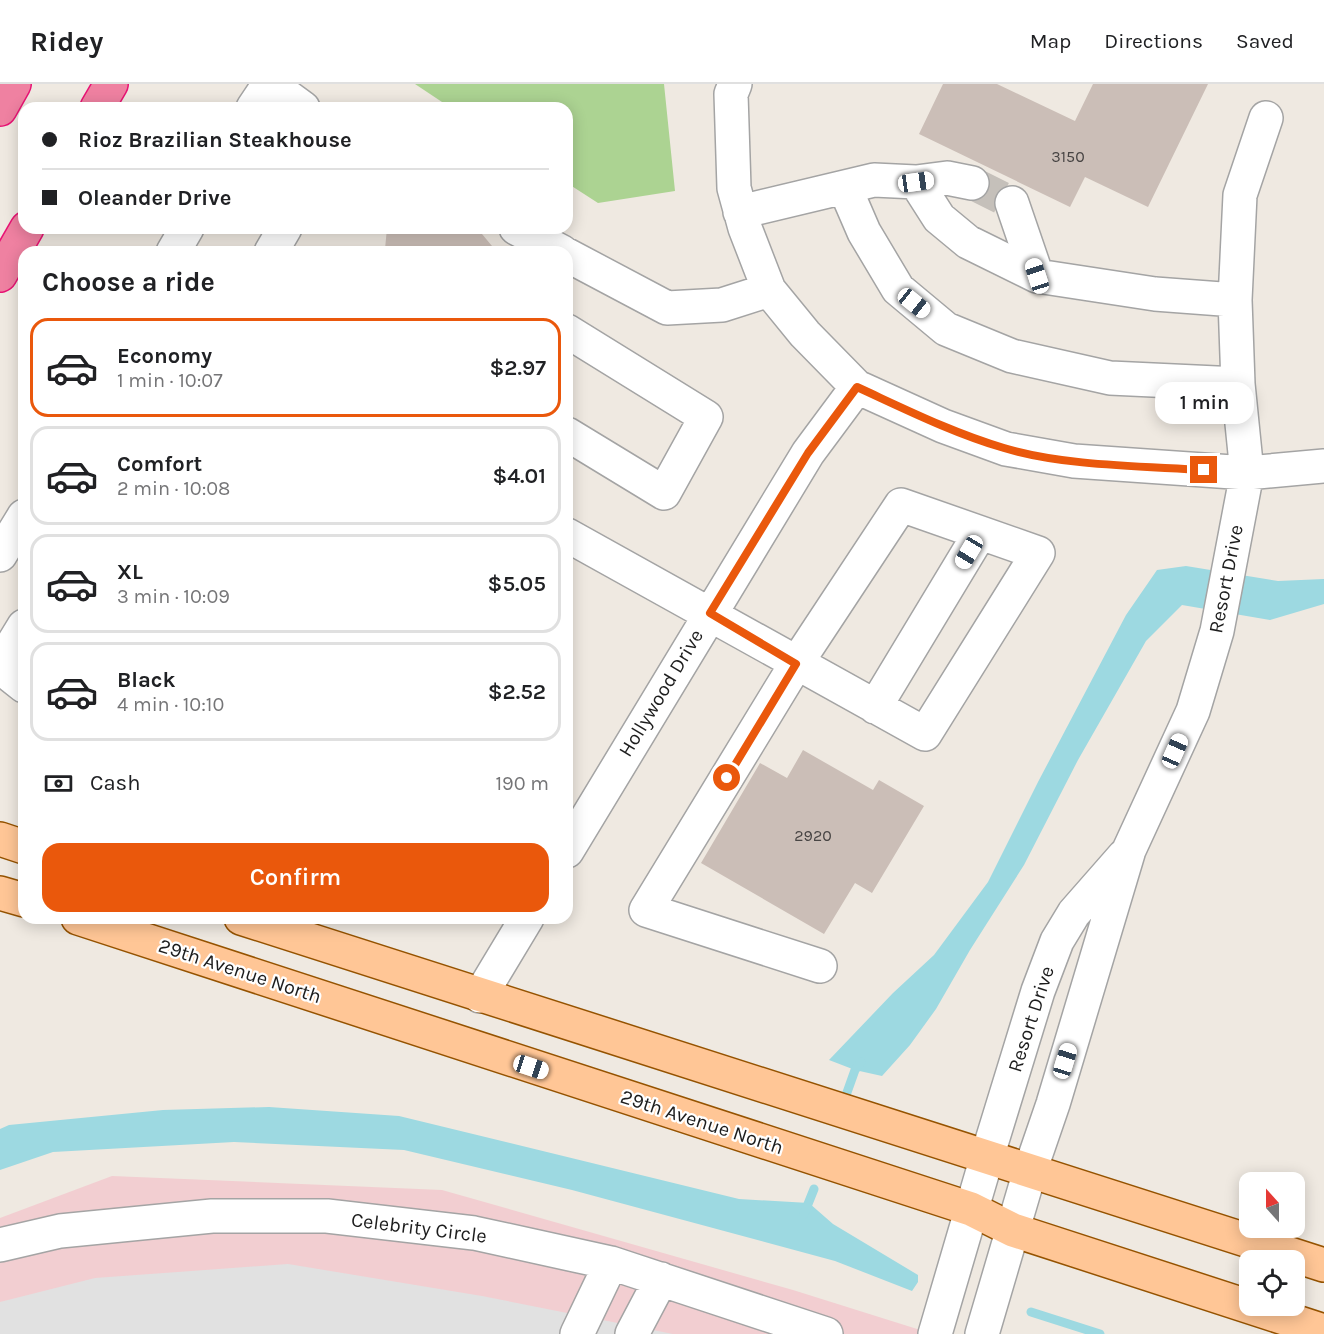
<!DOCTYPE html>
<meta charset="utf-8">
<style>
body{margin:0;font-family:Karla,sans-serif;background:#f2f2f2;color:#202124;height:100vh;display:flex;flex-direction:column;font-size:22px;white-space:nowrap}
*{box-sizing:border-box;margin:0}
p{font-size:20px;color:#757577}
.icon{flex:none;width:33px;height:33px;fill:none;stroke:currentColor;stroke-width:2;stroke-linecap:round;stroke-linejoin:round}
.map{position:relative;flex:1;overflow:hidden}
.drawer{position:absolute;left:18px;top:162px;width:555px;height:678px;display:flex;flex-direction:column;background:#fff;border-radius:18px;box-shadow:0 3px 15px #0003}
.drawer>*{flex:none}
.top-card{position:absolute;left:18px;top:18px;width:555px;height:132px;border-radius:18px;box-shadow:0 3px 15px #0003;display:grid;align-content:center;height:132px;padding:0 24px;background:#fff}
.needle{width:39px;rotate:339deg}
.controls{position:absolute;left:1239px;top:1088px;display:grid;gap:12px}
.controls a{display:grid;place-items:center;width:66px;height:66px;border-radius:12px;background:#fff;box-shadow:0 3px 15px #0003;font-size:30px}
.end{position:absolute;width:27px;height:27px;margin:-14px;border:8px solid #ea580c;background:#fff;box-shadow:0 0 0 3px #fff}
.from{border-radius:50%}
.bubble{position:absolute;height:42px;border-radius:18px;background:#fff;box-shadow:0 3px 15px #0003;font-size:20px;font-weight:600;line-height:42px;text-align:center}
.car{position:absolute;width:18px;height:36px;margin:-18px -9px;border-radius:8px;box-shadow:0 0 4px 2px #0007;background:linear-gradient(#fff 24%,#345 0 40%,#fff 0 76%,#345 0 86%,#fff 0)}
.top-card b{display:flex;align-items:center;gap:21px;height:57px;font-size:22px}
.top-card b+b{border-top:2px solid #e0e0e0}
.top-card i{width:15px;height:15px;background:#202124}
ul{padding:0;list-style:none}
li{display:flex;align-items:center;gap:18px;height:99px;margin:0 12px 9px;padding:0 12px;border:3px solid #e0e0e0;border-radius:18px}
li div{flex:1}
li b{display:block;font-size:22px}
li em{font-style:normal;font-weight:600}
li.on{border-color:#ea580c}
li>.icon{width:54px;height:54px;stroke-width:1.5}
h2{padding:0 24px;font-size:27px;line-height:72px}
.pay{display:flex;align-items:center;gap:15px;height:66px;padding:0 24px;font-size:22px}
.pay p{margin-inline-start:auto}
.button{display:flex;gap:12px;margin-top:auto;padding:12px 24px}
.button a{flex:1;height:69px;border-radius:18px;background:#ea580c;color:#fff;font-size:24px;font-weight:600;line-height:69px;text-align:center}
header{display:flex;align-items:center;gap:36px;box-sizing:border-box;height:84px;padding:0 30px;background:#fff;border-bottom:2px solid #e0e0e0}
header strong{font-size:28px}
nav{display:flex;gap:33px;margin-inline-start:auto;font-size:21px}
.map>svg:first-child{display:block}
</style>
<header>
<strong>Ridey</strong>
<nav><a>Map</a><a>Directions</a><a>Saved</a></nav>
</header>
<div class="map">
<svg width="1324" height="1250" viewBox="0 0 1324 1250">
<rect width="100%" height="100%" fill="#efe9e1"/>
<path fill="#f2ced1" d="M 112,1092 L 442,1106 L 793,1206 L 933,1250 L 0,1250 L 0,1134 Z"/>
<path fill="#acd392" d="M 415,0 L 664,0 L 675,107 L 598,119 L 567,99 L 567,24 L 451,24 Z"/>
<path fill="#e1e1e1" d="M 288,1180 L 482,1212 L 673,1250 L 0,1250 L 0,1218 L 95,1194 Z"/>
<path fill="#9dd9e1" d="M 1186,482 L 1278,497 L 1324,495 L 1324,520 L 1270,536 L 1182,521 L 1146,557 L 1078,676 L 1024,781 L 970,866 L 936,925 L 910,961 L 882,992 L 855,986 L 829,976 L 893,909 L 934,871 L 988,798 L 1038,698 L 1126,531 L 1157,486 Z
M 269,1023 L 399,1032 L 739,1115 L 809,1119 L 833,1140 L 918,1191 L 918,1198 L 912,1207 L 835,1177 L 572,1106 L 404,1066 L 234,1058 L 53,1068 L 0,1086 L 0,1045 L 9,1041 L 163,1026 Z"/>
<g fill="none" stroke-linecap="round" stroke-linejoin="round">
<path stroke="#9dd9e1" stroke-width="9" d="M 845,1014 L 855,986 L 861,978
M 804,1130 L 814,1105
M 1031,1228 L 1100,1250"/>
</g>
<path fill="#cbbeb7" d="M 943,0 L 997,0 L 1075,37 L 1093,0 L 1208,0 L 1148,123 L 1085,93 L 1070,123 L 919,50 Z
M 387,144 L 474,144 L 482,150 L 497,168 L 354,168 L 367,164 L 385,165 Z
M 803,666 L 873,706 L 879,696 L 924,722 L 872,809 L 855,799 L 824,850 L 701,779 L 760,679 L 787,694 Z"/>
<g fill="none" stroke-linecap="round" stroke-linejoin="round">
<path stroke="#c5c0ba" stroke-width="33" stroke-dasharray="33 16" stroke-linecap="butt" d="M 972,99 L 1012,119"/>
<g stroke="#a4a4a4" stroke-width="36">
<path id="minor" d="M 270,0 L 303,24
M 735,0 L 731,10 L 734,104 L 745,144 L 769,206 L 805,250 L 857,303 L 943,342 L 1006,365 L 1074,377 L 1247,389 L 1324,382
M 253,24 L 269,0
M 916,98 L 947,94 L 972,99
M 845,104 L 864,148 L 898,205 L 946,245 L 1012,272 L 1110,294 L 1238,300
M 1012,119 L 1037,192
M 740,128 L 874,96 L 916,98 L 939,134 L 968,158 L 1037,192 L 1155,210 L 1235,216
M 516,144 L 562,168
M 173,168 L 187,144
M 271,168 L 285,144
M 567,171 L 667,224 L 722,221 L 769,206
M 567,247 L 706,333 L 664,409 L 567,350
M 567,451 L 925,650 L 1038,469 L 901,421 L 796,580 L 646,826 L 820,882
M 0,471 L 24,432
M 0,581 L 24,542
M 0,583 L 24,602
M 875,623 L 980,449
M 567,767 L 808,369 L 857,303
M 480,912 L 527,834
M 0,1161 L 60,1147 L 212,1132 L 327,1132 L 474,1149 L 611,1179 L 826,1250
M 577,1250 L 611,1179
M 632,1250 L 661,1195
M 935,1250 L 987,1073 L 1038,907 L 1057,857 L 1074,829 L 1124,772
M 982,1250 L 1030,1087 L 1053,1020 L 1129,766 L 1193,627 L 1217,547 L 1247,389 L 1238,300 L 1235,216 L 1240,111 L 1266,34"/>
</g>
<g stroke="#955300" stroke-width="36">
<path id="major" d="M 0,755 L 24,763
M 0,809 L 24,816
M 78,834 L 971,1125 L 1013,1146 L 1324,1247
M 241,834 L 1324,1181"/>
</g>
<g stroke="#e81374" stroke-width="36">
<path id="highway" d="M 97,24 L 111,0
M 0,25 L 14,0
M 0,191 L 27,144"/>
</g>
<use href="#minor" stroke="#fff" stroke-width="33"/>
<use href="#major" stroke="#ffc696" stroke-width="33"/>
<use href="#highway" stroke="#ef81a1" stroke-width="33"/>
</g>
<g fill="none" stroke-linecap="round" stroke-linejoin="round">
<path stroke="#ea580c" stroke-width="8" d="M 727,694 L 796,580 L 710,529 L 808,369 L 857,303 C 905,325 953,349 1004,364 C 1064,382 1141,382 1204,386"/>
</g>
<g text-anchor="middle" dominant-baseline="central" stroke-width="4.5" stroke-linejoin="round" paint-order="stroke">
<g font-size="16" fill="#484544">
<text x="1068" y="72">3150</text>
<text x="813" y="751">2920</text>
</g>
<g font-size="20" fill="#1d1d1d" stroke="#fff">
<text transform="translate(1226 495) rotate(-79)">Resort Drive</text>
<text transform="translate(661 609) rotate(-59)">Hollywood Drive</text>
<text transform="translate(240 887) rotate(18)">29th Avenue North</text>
<text transform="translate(1031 935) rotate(-72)">Resort Drive</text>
<text transform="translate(702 1038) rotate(18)">29th Avenue North</text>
<text transform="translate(419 1144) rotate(7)">Celebrity Circle</text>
</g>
</g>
</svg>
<div class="controls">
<a><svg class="needle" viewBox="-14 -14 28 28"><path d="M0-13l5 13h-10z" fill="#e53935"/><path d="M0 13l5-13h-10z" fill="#757577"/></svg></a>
<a><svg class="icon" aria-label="locate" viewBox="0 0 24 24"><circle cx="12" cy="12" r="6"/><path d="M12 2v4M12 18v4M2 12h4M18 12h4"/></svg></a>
</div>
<i class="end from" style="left:727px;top:694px"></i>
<i class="end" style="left:1204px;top:386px"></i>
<div class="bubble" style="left:1155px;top:298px;width:99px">1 min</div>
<i class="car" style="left:916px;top:98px;rotate:82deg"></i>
<i class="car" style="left:1037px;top:192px;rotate:342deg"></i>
<i class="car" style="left:914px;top:219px;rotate:129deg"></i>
<i class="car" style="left:969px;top:468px;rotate:211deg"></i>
<i class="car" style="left:1175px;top:667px;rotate:24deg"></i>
<i class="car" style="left:1065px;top:977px;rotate:17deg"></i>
<i class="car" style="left:531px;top:983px;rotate:108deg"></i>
<div class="top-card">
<b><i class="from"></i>Rioz Brazilian Steakhouse</b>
<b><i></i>Oleander Drive</b>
</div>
<section class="drawer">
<h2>Choose a ride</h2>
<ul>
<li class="on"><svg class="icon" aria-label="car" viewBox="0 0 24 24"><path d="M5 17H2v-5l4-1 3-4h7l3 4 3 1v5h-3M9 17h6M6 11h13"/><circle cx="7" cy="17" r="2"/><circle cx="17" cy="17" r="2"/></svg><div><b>Economy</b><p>1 min · 10:07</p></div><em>$2.97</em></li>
<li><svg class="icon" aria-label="car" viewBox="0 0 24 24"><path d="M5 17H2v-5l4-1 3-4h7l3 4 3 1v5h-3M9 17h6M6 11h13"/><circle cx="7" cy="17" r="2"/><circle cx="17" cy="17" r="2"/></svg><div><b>Comfort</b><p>2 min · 10:08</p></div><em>$4.01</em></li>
<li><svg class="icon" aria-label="car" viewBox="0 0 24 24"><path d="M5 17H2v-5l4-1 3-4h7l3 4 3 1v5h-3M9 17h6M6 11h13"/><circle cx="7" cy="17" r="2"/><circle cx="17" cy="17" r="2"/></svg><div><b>XL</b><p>3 min · 10:09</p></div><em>$5.05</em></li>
<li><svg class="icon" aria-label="car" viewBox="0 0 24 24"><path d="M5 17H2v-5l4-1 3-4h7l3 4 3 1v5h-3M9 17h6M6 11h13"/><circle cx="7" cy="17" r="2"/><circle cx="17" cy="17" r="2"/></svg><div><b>Black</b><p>4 min · 10:10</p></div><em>$2.52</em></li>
</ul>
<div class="pay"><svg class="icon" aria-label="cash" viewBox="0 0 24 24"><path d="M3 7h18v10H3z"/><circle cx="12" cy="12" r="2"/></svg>Cash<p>190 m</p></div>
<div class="button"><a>Confirm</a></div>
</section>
</div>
